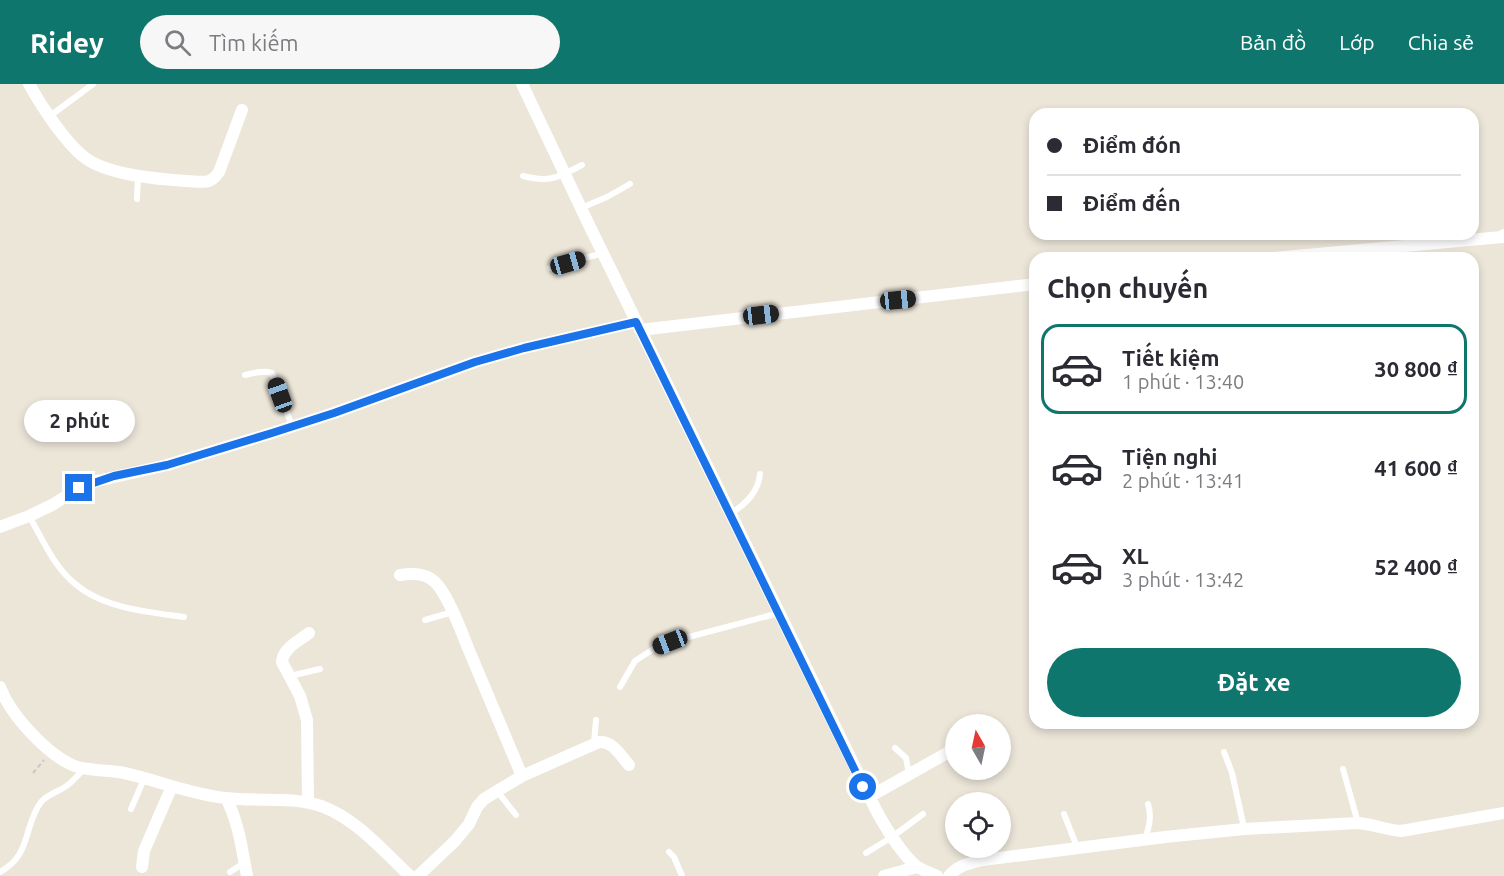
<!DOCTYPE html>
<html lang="vi">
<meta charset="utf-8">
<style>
body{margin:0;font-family:Ubuntu,sans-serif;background:#f7f7f7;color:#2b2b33;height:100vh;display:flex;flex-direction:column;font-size:22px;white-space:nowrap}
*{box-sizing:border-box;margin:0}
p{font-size:20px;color:#7c7c81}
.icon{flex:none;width:33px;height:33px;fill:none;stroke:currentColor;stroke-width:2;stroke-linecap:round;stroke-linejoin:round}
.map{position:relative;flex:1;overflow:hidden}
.panel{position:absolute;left:1029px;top:168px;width:450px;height:477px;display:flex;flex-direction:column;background:#fff;border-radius:18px;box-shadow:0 3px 9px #0003}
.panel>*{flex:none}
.hud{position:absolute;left:1029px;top:24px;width:450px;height:132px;border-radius:18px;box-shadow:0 3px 9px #0003;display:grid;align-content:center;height:132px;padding:0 18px;background:#fff}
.needle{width:39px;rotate:351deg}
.fabs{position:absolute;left:945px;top:630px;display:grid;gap:12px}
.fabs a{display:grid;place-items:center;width:66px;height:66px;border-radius:50%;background:#fff;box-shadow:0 3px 9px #0003;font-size:30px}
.end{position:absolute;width:27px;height:27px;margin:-14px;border:8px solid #1a73e8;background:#fff;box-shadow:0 0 0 3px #fff}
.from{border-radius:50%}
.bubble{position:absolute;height:42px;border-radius:21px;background:#fff;box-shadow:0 3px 9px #0003;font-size:20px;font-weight:600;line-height:42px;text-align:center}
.car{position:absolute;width:18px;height:36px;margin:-18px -9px;border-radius:8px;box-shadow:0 0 4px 2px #0007;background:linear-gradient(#222 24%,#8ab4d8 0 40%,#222 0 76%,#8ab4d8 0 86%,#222 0)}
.hud b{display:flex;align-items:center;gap:21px;height:57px;font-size:22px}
.hud b+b{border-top:2px solid #e1e1e2}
.hud i{width:15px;height:15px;background:#2b2b33}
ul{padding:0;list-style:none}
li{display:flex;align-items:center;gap:18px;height:90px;margin:0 12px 9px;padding:0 6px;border:3px solid transparent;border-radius:18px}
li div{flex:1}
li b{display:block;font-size:22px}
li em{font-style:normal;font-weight:600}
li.selected{border-color:#0f766e}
li>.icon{width:54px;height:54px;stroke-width:1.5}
h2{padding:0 18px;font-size:27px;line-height:72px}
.primary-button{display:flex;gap:12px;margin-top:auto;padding:12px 18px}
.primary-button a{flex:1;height:69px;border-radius:36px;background:#0f766e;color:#fff;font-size:24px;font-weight:600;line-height:69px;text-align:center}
header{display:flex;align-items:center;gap:36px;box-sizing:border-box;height:84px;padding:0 30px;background:#0f766e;color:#fff}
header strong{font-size:28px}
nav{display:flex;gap:33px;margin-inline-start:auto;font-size:21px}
.search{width:420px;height:54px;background:#f7f7f7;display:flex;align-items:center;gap:15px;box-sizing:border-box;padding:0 21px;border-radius:33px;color:#7c7c81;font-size:22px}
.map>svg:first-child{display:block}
</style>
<header>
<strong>Ridey</strong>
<div class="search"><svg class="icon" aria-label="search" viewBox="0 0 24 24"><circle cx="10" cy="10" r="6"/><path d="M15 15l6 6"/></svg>Tìm kiếm</div>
<nav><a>Bản đồ</a><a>Lớp</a><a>Chia sẻ</a></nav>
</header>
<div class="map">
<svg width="1504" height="792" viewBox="0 0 1504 792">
<rect width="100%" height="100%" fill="#ece6d9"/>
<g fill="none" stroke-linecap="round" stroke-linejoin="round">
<path stroke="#c7c7c7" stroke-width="2" stroke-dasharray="4.5 3" stroke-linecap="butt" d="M 33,689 L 44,676"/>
<path stroke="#fff" stroke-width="6" d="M 50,32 L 93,0
M 523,92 C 550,99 559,93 582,81
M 137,115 L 138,92
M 581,124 L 607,113 L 630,100
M 550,184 L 603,169
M 245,291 C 253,289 264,286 272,289 L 292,342
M 731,430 C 746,419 758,409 760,390
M 29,432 C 42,454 53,481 73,498 C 101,524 147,528 184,533
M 425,536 L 453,528
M 290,592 L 320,585
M 620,603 L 635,577 L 655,564 L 670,558 L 779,529
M 594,659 L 596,636
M 895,664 L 906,674 L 909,690
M 1224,668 L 1232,689 L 1244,744
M 1343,685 L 1358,739
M 497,707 L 516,731
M 131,725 L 144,695
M 1064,730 L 1077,763
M 1145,755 C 1149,743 1152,733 1148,720
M 669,768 L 674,773 L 682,792
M 866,769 L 892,753 L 923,730
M 0,788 C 32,771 23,742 41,718 C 47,711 57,708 65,703 C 73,698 78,691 85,684
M 230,788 L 244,779"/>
<path stroke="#fff" stroke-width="12" d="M 29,0 C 41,22 65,58 84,73 C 107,91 157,95 186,97 C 193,97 202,99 209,97 C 214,95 216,92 219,88 L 242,26
M 522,0 L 590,143 L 877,728 C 887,746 900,768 916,782 C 922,786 930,789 937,792
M 1274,174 L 1502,153 L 1504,151
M 640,246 L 1035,200
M 0,443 L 29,432 L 52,421 L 79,404 L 97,397 L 167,381 L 272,349 L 334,329 L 475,278 L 524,264 L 636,238
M 400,491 C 413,489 425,489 435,498 C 448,511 461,546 468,564 C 486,607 504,649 522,692
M 0,603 C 10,630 44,667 70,680 C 84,687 104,686 119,688 C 155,695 189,710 226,714 C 257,718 291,712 321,722 C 357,735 383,767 410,792
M 869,713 L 956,664
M 226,714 C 239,739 242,766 247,792
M 308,718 L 307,636 L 300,612 L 282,578 C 283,564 299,557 309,549
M 142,783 L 144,767 L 172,702
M 418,792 L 455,757 L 469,740 L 477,723 L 484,715 L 522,692 L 599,658 C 613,657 620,671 629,681
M 884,792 L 917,783
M 949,792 C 958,781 970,779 983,776 L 1165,753 L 1244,745 L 1358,739 C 1373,740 1386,746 1401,747 L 1504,729"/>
</g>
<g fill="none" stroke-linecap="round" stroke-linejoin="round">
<path stroke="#1a73e8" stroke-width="8" d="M 79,404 L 114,392 L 167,381 L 272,349 L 334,329 L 475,278 L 524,264 L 636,238 L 863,703"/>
</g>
</svg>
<div class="fabs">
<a><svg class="needle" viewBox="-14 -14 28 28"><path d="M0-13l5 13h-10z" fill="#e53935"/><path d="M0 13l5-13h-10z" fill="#7c7c81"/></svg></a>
<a><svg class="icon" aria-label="locate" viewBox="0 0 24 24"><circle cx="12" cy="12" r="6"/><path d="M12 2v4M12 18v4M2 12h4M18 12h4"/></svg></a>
</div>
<i class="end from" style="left:863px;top:703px"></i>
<i class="end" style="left:79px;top:404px"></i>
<div class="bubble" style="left:24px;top:316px;width:111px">2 phút</div>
<i class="car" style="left:568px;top:179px;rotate:74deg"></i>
<i class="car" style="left:898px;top:216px;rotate:84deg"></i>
<i class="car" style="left:761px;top:231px;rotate:83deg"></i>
<i class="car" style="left:280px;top:311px;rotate:340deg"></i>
<i class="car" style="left:670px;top:558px;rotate:249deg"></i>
<div class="hud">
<b><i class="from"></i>Điểm đón</b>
<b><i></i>Điểm đến</b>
</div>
<section class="panel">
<h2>Chọn chuyến</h2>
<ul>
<li class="selected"><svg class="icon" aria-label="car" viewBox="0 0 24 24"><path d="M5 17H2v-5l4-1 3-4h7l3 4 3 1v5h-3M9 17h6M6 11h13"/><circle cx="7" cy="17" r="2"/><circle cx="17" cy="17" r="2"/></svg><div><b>Tiết kiệm</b><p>1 phút · 13:40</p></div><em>30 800 ₫</em></li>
<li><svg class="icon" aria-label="car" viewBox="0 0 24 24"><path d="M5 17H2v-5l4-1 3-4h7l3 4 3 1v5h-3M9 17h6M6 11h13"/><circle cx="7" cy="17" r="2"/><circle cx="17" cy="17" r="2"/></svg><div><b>Tiện nghi</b><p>2 phút · 13:41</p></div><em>41 600 ₫</em></li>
<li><svg class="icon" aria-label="car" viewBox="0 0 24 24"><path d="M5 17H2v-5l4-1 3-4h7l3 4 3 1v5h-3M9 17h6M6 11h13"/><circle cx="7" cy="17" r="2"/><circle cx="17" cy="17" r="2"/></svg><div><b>XL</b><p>3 phút · 13:42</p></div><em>52 400 ₫</em></li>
</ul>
<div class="primary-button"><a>Đặt xe</a></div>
</section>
</div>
